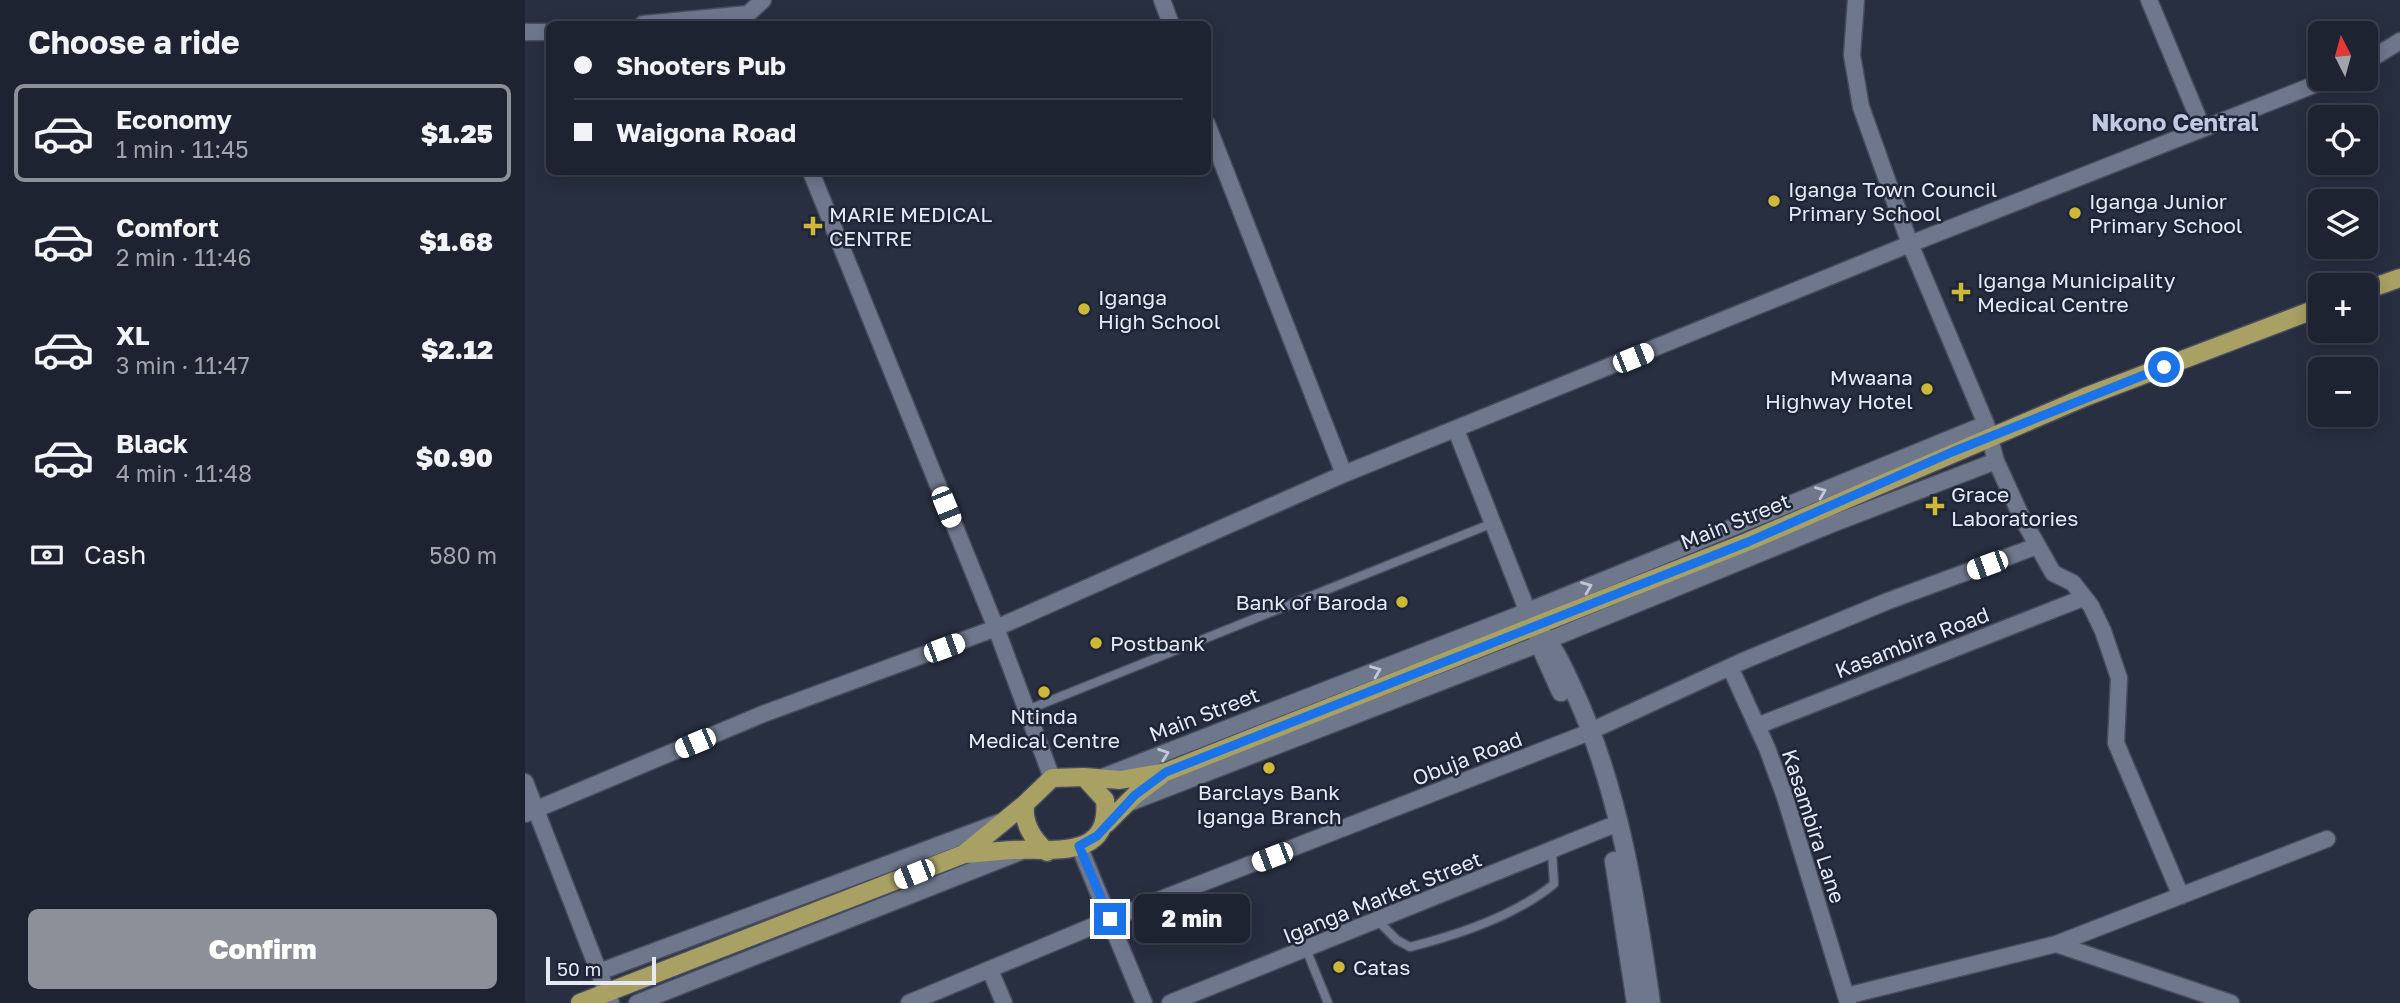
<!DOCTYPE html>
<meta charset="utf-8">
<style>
body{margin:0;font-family:"Golos Text",sans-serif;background:#2b2f3d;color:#f1f3f6;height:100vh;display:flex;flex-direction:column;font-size:26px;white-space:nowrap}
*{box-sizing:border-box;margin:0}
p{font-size:23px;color:#a1a4ab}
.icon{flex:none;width:38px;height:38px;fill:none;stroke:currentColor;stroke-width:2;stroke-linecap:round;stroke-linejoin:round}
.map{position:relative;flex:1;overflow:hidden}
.details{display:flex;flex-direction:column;background:#1e2331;width:525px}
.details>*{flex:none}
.top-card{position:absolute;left:21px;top:21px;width:665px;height:154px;border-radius:10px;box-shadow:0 4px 18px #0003,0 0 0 2px #3c404d;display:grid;align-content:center;height:154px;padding:0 28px;background:#1e2331}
.needle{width:46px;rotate:354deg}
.buttons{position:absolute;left:1783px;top:21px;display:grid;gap:14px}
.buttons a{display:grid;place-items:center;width:70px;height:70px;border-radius:10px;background:#1e2331;box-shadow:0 4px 18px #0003,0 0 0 2px #3c404d;font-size:35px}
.scale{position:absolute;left:21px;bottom:18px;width:110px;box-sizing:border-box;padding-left:7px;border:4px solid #e4e9f5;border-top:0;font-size:19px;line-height:24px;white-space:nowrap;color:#e4e9f5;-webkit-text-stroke:5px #1e2537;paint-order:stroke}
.end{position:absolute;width:32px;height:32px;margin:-16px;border:9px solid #1a73e8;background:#fff;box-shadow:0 0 0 4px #fff}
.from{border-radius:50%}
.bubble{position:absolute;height:49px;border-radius:10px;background:#1e2331;box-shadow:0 4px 18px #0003,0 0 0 2px #3c404d;font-size:23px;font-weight:800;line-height:49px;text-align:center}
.car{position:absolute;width:21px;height:42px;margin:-21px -10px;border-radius:9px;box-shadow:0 0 5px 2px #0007;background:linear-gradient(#fff 24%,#345 0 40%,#fff 0 76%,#345 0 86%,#fff 0)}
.top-card b{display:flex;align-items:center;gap:24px;height:66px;font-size:26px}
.top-card b+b{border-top:2px solid #3c404d}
.top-card i{width:18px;height:18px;background:#f1f3f6}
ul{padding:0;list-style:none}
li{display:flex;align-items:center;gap:21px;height:98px;margin:0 14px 10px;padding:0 14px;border:4px solid transparent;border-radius:10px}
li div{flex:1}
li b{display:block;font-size:26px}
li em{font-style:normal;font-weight:800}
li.selected{border-color:#8c9099}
li>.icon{width:63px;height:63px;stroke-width:1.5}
h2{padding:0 28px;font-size:32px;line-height:84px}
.pay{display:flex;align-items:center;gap:18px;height:77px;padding:0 28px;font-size:26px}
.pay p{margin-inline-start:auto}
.button{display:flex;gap:14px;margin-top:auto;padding:14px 28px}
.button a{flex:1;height:80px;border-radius:10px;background:#8c9099;color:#fff;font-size:28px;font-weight:800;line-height:80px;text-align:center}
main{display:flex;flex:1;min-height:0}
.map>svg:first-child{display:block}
</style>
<main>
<section class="details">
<h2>Choose a ride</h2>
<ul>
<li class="selected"><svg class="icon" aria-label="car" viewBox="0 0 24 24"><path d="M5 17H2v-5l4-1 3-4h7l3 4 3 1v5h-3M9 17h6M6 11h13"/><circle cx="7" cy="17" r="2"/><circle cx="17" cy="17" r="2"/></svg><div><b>Economy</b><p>1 min · 11:45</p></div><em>$1.25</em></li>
<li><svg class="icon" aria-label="car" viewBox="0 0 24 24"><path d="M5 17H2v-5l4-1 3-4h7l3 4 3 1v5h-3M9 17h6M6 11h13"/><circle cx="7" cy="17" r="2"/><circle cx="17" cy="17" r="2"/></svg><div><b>Comfort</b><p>2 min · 11:46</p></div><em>$1.68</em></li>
<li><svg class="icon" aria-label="car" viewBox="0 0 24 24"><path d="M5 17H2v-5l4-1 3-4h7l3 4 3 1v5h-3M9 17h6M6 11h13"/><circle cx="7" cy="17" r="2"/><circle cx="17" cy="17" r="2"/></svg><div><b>XL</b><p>3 min · 11:47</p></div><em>$2.12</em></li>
<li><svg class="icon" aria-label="car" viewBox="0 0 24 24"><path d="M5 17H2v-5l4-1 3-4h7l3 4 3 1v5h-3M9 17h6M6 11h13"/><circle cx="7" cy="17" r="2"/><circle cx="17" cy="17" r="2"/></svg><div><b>Black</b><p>4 min · 11:48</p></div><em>$0.90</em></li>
</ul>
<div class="pay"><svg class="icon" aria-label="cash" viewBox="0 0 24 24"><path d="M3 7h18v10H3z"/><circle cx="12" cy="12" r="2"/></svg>Cash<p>580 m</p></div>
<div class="button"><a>Confirm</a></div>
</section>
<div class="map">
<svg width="1875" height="1003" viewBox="0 0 1875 1003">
<rect width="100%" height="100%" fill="#282f41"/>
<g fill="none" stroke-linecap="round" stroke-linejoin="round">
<g stroke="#484d5d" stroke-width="11">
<path id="lane" d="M 502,710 L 968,523
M 853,921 L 872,940 L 885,947 C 933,935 990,916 1029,884 L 1027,852
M 781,949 L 803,1003"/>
</g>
<g stroke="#484d5d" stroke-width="19">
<path id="street" d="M 637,0 L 646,24
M 1331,0 L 1327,55 L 1336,107 L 1385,244 L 1461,424 L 1471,461 L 1497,518 L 1528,573 L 1548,583 L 1566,606 L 1578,631 L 1594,678 L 1591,743 L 1656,896
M 1624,0 L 1677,127
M 118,24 L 223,14 L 238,0
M 0,32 L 24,32
M 1841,62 L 1875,41
M 682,124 L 819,474
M 286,172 L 471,628 L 527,778
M 931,430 L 1006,620
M 1205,667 L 1242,748 L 1260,797 L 1323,1003
M 1232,726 L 1558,598
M 575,778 L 993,615 L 1461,424
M 0,782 L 86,1003
M 604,803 L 1014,644 L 1307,524 L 1471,461
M 0,814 L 238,714 L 471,628 L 819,474 L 1385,244 L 1804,79
M 554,846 L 619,1003
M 1531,944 L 1802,839
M 465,970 L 479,1003
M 74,972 L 475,822
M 1321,996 L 1531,944 L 1706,1003
M 112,1003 L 495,852
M 384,1003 L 585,919 L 1057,735 L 1218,661 L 1363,601 L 1512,546
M 645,1003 L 1083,827"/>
</g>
<g stroke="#484d5d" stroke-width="21">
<path id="secondary" d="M 1009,625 C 1029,645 1038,667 1050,693 C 1094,790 1111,898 1126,1003
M 1013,641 L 1036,692
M 1089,861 L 1111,1003"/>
</g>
<g stroke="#484d5d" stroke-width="21">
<path id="primary" d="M 1841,290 L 1875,278
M 559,777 L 595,780 L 641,772 L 1222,542 L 1560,397 L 1796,307
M 581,824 L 610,795 L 635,776
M 439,854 C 455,853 472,851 488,850 C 527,848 586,861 580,800 L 559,777 L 527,778 L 500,804 C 498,824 507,838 522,852
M 55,1003 L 439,854 L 500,804"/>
</g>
<use href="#lane" stroke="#6f778d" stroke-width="8"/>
<use href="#street" stroke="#6f778d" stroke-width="16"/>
<use href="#secondary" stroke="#6f778d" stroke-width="18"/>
<use href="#primary" stroke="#a9a064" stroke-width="18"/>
</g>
<defs><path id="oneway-chevron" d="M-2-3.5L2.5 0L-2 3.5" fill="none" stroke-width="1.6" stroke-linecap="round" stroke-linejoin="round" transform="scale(1.75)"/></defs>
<g stroke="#c1c7d6">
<use href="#oneway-chevron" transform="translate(1296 492) rotate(-22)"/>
<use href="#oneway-chevron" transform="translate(1062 587) rotate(-22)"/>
<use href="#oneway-chevron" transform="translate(851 671) rotate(-22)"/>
<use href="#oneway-chevron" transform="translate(639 754) rotate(-20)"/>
</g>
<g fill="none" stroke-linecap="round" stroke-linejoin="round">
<path stroke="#1a73e8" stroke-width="9" d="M 585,919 L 554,846 L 572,836 L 610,795 L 641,772 L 1223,542 L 1427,452 L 1639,367"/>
</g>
<g fill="#ceb837" stroke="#1e2537" stroke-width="2.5">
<circle cx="1249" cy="201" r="7"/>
<circle cx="1550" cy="213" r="7"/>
<path d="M284.5 215.5h7v7h7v7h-7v7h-7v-7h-7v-7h7z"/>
<path d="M1432.5 281.5h7v7h7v7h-7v7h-7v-7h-7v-7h7z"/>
<circle cx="559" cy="309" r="7"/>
<circle cx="1402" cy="389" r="7"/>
<path d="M1406.5 495.5h7v7h7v7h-7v7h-7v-7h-7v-7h7z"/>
<circle cx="877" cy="602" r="7"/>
<circle cx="571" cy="643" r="7"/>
<circle cx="519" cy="692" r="7"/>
<circle cx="744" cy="768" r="7"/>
<circle cx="814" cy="967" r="7"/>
</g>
<g text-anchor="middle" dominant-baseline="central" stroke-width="5" stroke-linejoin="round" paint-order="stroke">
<g font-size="21" fill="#e4e9f5" stroke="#1e2537" text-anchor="start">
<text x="1263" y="189">Iganga Town Council<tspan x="1263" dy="24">Primary School</tspan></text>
<text x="1564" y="201">Iganga Junior<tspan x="1564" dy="24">Primary School</tspan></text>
<text x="304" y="214">MARIE MEDICAL<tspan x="304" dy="24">CENTRE</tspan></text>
<text x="1452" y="280">Iganga Municipality<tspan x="1452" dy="24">Medical Centre</tspan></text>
<text x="573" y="297">Iganga<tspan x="573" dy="24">High School</tspan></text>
<text x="1388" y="377" text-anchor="end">Mwaana<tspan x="1388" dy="24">Highway Hotel</tspan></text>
<text x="1426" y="494">Grace<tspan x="1426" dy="24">Laboratories</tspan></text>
<text x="863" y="602" text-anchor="end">Bank of Baroda</text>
<text x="585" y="643">Postbank</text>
<text x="519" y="716" text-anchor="middle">Ntinda<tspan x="519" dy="24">Medical Centre</tspan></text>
<text x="744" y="792" text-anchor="middle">Barclays Bank<tspan x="744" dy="24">Iganga Branch</tspan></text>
<text x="828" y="967">Catas</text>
</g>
<g font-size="21" fill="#e4e9f5" stroke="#1e2537">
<text transform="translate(1210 521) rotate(-22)">Main Street</text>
<text transform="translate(1387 642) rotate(-21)">Kasambira Road</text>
<text transform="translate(679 714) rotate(-21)">Main Street</text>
<text transform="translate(942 758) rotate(-21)">Obuja Road</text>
<text transform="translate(1289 826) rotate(72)">Kasambira Lane</text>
<text transform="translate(857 897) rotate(-22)">Iganga Market Street</text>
</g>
<g font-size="24" font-weight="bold" fill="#c0c9e1" stroke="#1e2537">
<text x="1650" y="121">Nkono Central</text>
</g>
</g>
</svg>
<div class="buttons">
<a><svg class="needle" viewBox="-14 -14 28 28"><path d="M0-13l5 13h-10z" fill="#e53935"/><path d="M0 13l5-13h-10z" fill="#a1a4ab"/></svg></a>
<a><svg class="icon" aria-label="locate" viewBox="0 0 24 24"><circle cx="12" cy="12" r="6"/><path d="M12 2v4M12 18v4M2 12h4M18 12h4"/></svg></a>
<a><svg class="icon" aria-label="layers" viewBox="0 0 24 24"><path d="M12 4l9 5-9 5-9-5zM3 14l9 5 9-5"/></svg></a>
<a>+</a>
<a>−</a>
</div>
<div class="scale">50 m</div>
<i class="end from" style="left:1639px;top:367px"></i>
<i class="end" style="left:585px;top:919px"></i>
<div class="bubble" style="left:609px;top:894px;width:116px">2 min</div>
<i class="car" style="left:1108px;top:358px;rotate:68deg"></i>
<i class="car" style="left:421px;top:507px;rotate:158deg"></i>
<i class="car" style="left:1462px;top:565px;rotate:250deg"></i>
<i class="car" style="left:419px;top:648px;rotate:70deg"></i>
<i class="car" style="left:170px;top:743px;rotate:247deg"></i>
<i class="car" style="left:747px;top:857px;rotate:249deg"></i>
<i class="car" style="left:389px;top:874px;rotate:248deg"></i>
<div class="top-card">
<b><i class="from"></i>Shooters Pub</b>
<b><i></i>Waigona Road</b>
</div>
</div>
</main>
